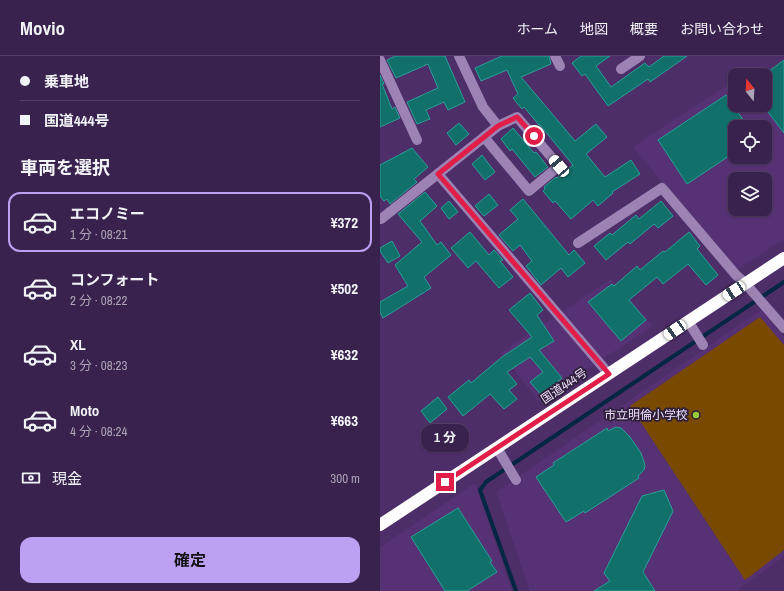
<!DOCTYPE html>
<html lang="ja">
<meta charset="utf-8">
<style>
body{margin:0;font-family:"Archivo Narrow","Noto Sans JP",sans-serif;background:#412a55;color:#f1f3f6;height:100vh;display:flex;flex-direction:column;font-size:15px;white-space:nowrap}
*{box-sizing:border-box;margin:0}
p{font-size:13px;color:#aba4b6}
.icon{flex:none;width:22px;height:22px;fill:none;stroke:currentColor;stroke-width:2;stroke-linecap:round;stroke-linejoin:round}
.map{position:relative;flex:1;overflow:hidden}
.side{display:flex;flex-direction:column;background:#3a224e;width:380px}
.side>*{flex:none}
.hud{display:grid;align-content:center;height:88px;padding:0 20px;background:#3a224e}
.needle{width:26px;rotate:342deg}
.buttons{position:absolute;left:348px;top:12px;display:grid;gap:8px}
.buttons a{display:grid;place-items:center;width:44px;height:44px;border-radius:8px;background:#3a224e;box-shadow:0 1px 3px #0004,0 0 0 1px #543f66;font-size:20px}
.end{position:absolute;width:18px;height:18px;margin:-9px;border:5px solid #e11d48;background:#fff;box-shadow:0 0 0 2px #fff}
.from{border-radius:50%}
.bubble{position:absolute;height:28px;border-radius:12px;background:#3a224e;box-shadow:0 1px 3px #0004,0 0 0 1px #543f66;font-size:13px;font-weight:700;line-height:28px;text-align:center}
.car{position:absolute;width:12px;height:24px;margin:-12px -6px;border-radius:5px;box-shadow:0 0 3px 1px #0007;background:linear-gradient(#fff 24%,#345 0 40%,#fff 0 76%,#345 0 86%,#fff 0)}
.hud b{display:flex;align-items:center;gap:14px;height:38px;font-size:15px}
.hud b+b{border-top:1px solid #543f66}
.hud i{width:10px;height:10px;background:#f1f3f6}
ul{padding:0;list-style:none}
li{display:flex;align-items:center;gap:12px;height:60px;margin:0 8px 6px;padding:0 12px;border:2px solid transparent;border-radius:12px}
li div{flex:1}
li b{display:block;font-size:15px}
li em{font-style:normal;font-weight:700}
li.selected{border-color:#bca0f2}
li>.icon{width:36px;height:36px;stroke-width:1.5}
h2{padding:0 20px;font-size:18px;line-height:48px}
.pay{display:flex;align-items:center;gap:10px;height:44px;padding:0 20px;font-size:15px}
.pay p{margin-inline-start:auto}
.button{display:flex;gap:8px;margin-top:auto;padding:8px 20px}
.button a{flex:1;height:46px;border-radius:12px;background:#bca0f2;color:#111;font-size:16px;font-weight:700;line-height:46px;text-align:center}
header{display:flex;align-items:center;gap:24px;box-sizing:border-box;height:56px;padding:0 20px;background:#3a224e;border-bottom:1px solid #543f66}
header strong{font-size:19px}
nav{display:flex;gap:22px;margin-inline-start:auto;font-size:14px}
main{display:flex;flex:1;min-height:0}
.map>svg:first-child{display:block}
</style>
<header>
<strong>Movio</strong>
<nav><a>ホーム</a><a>地図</a><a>概要</a><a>お問い合わせ</a></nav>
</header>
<main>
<section class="side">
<div class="hud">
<b><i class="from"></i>乗車地</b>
<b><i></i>国道444号</b>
</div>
<h2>車両を選択</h2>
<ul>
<li class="selected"><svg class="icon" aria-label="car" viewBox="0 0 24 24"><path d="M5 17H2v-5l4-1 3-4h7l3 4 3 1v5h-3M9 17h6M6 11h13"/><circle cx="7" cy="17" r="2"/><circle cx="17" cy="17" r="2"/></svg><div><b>エコノミー</b><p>1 分 · 08:21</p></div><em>¥372</em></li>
<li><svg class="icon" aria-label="car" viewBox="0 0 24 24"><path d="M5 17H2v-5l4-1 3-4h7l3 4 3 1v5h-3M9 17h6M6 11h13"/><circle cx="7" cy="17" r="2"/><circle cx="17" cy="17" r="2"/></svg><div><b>コンフォート</b><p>2 分 · 08:22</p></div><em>¥502</em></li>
<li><svg class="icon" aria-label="car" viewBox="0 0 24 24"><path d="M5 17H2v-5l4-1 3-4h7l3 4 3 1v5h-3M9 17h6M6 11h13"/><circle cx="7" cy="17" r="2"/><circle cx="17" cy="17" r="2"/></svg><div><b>XL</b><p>3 分 · 08:23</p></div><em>¥632</em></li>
<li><svg class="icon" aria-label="car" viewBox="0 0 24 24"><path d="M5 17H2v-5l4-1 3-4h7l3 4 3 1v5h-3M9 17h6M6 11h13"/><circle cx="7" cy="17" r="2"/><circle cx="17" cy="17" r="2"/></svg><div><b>Moto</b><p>4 分 · 08:24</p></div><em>¥663</em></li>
</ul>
<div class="pay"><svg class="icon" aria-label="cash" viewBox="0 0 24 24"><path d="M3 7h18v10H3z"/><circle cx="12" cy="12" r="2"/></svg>現金<p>300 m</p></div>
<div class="button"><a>確定</a></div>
</section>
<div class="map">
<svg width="404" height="535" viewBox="0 0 404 535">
<rect width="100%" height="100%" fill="#4e2e68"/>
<path fill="#563173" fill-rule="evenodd" d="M 352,26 L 355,29 L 355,49 L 370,49 L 378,58 L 404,38 L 404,183 L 356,215 L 253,91 ZM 355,71 L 385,71 L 385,101 L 355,101 ZM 355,123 L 385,123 L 385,153 L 355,153 Z
M 231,223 L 273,270 L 159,345 L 120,297 Z
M 381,254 L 404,281 L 404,500 L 357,535 L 150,535 L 116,436 Z
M 95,427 L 132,535 L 0,535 L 0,491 Z"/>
<path fill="#794900" d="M 380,261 L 404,289 L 404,494 L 365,524 L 250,350 Z"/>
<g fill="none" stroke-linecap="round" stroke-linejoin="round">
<path stroke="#022643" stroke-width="4" d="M 136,535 L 100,434 L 106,426 L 404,226"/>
</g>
<path fill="#11706a" stroke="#28a098" d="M 15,0 L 66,0 L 65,0 L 85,46 L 68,54 L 64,46 L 46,54 L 50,63 L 37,68 L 27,46 L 58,32 L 48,8 L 16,22 L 7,4 Z
M 122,0 L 169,0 L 171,8 L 141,21 L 195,85 L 216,68 L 227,81 L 206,98 L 225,121 L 251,104 L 260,118 L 232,136 L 233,137 L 218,150 L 213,144 L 191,163 L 175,145 L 173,147 L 163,135 L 165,133 L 164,131 L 176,121 L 177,122 L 193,109 L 160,69 L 159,69 L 144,51 L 142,53 L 133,42 L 138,38 L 127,14 L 101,25 L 95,12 Z
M 201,0 L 230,0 L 216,10 L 231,31 L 265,7 L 269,11 L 284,0 L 307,0 L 270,26 L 268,23 L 228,50 L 205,18 L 202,20 L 192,7 Z
M 404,4 L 404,77 L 385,52 L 385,18 Z
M 0,19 L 4,28 L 2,28 L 12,53 L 15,51 L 20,62 L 0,71 Z
M 346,39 L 368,71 L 355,71 L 355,96 L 307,128 L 278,84 Z
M 79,67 L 89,78 L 76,89 L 67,77 Z
M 133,72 L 154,97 L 156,96 L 168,111 L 155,121 L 132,93 L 130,95 L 121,83 Z
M 32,92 L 48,111 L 34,123 L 37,126 L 10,148 L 7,143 L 4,145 L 0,140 L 0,109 Z
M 102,99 L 115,116 L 105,124 L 92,108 Z
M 45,136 L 57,150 L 40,165 L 57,189 L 61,186 L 71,199 L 44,221 L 51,232 L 3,262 L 0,256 L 0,246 L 28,230 L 15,209 L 42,186 L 18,158 Z
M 109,138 L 118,149 L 104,160 L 95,150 Z
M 143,143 L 189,199 L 194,194 L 205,207 L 188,221 L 181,212 L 161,229 L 146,210 L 152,205 L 140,189 L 133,195 L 119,179 L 138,163 L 130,154 Z
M 69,145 L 78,156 L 69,163 L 61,152 Z
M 281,145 L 293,160 L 278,172 L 274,168 L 250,188 L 248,186 L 226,204 L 214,190 L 230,177 L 232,179 L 256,159 L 259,163 Z
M 90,176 L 109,199 L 114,194 L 123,204 L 120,205 L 133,221 L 119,232 L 96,205 L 88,212 L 71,192 Z
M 309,176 L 320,190 L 317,193 L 338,219 L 326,229 L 308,208 L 283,228 L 277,221 L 249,244 L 266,264 L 241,285 L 208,246 L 232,228 L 234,230 L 257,210 L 260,214 L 283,195 L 285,196 Z
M 12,185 L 20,200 L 8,207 L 0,195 L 0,192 Z
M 150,237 L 163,254 L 157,259 L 174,285 L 159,294 L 182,322 L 169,333 L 171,335 L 163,341 L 150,326 L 163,316 L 150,301 L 127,316 L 137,328 L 129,334 L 137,343 L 124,353 L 110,338 L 83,360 L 68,341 L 89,324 L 91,327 L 122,301 L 152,281 L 129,254 Z
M 58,341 L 67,353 L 50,367 L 41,355 Z
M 236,371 L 241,372 L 250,381 L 261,397 L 265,409 L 264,414 L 258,420 L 259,422 L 205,457 L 204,455 L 186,466 L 156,421 L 174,409 L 173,407 L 227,372 L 228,375 Z
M 284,434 L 293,455 L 263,516 L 275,535 L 214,535 L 230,525 L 224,517 L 262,440 Z
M 78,452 L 112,505 L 110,506 L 117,516 L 87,535 L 65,535 L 31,481 Z"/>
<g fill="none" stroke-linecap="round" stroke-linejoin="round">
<path stroke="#9c83b4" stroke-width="10" d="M 175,0 L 180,10
M 0,4 L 37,84
M 241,13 L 260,0
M 104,81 L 149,135 L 179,110 L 137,61 L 118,70
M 58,118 L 229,318
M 1,163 L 118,70 L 103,51 L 79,0
M 198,187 L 282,132 L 356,219 L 365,227 L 404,272
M 308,265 L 323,289
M 117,392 L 136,424"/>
<path stroke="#fefefe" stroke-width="12" d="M 0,469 L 404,202"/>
</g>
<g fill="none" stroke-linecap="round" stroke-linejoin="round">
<path stroke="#e11d48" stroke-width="5" d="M 65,426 L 229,318 L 58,118 L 118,70 L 137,61 L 154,80"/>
</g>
<circle fill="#96cc39" stroke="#2d1f39" stroke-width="1.5" cx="316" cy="359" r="4"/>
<g text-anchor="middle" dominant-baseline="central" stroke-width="3.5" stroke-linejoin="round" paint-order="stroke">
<g font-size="12" fill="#efe1fe" stroke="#2d1f39">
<text transform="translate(184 330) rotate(-34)">国道444号</text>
</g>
<g font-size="12" fill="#efe1fe" stroke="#2d1f39" text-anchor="end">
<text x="308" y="359">市立明倫小学校</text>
</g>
</g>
</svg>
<div class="buttons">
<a><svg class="needle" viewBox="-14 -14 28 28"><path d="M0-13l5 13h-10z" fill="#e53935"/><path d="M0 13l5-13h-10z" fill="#aba4b6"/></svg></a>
<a><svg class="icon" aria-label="locate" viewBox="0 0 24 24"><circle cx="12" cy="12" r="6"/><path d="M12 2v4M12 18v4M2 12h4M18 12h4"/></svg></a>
<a><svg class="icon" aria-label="layers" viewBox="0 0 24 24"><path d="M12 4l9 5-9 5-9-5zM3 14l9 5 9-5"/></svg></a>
</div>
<i class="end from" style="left:154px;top:80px"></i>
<i class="end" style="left:65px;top:426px"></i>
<div class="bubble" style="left:41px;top:368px;width:48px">1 分</div>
<i class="car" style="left:179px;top:110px;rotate:320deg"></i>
<i class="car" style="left:354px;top:235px;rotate:237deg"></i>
<i class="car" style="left:295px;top:274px;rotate:236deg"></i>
</div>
</main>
